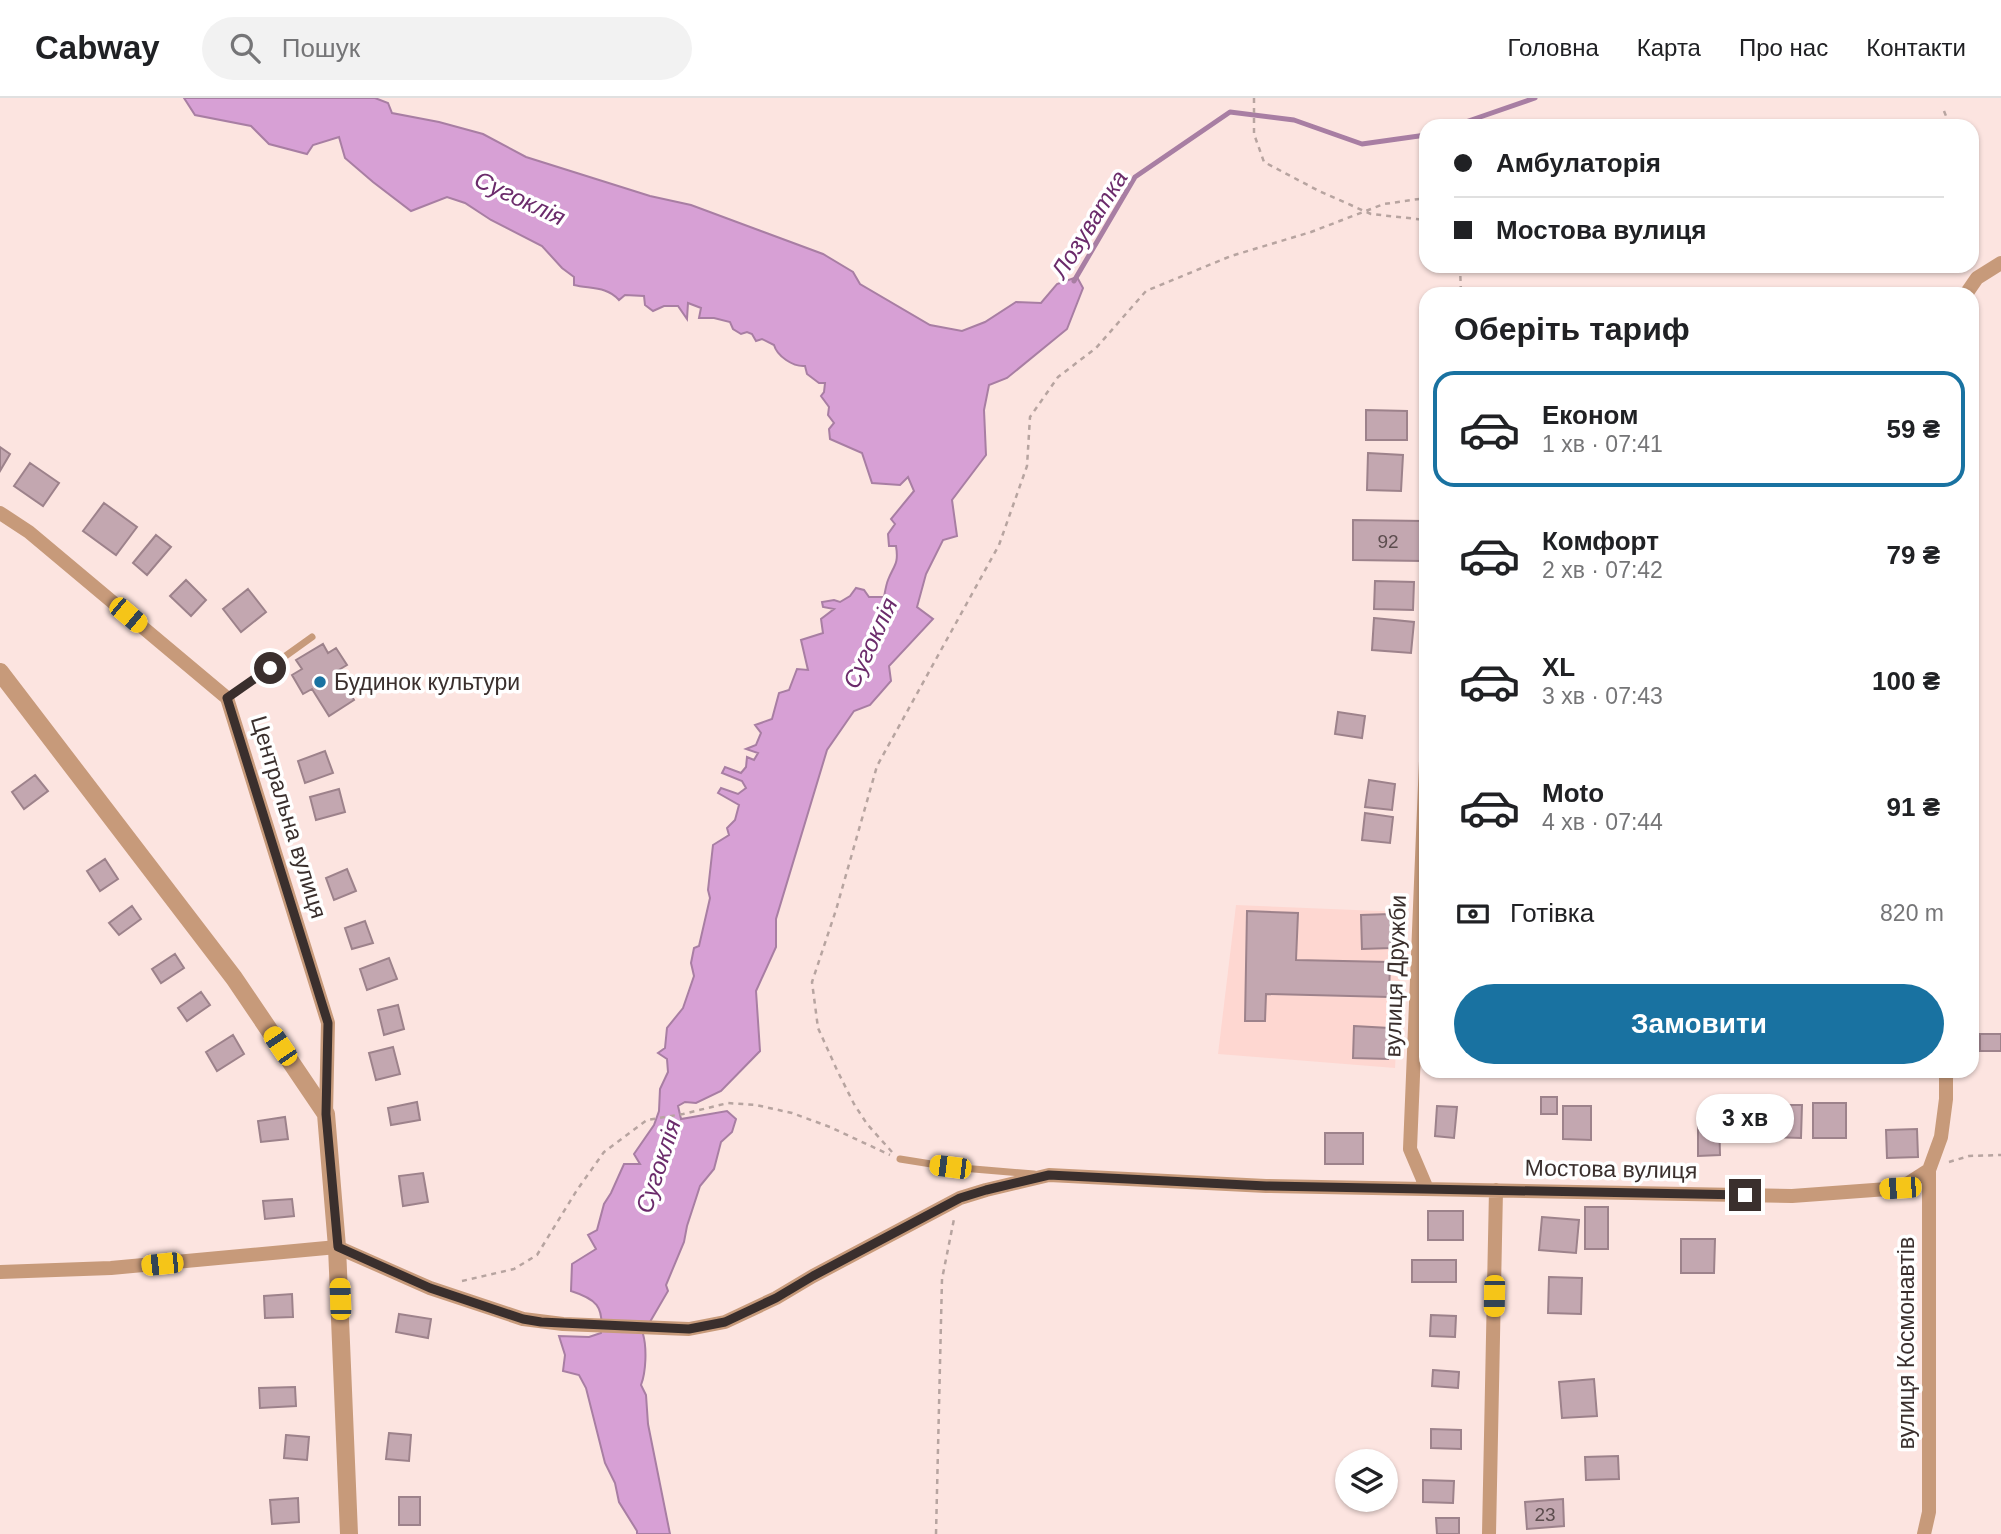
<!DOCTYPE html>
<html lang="uk">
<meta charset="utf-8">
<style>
body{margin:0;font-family:Helvetica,sans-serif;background:#f2f2f2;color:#202124;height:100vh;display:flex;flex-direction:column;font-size:26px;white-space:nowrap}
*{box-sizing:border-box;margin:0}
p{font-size:23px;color:#757577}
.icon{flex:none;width:38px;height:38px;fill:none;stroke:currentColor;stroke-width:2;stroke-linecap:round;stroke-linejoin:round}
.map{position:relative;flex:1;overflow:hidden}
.details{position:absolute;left:1419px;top:189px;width:560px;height:791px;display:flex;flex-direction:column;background:#fff;border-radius:21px;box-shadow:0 2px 5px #0004}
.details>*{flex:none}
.top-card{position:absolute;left:1419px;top:21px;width:560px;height:154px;border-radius:21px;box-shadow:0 2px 5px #0004;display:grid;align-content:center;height:154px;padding:0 35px;background:#fff}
.fabs{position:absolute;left:1335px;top:1351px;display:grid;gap:14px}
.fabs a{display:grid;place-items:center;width:63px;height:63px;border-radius:50%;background:#fff;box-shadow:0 2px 5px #0004;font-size:35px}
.end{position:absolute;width:32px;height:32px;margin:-16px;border:9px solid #3a2f2d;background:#fff;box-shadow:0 0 0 4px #fff}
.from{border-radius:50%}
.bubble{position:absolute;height:49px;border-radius:24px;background:#fff;box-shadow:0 2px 5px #0004;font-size:23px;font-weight:600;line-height:49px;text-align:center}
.car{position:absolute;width:21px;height:42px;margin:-21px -10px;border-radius:9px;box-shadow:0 0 5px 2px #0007;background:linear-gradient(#f5c518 24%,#345 0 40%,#f5c518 0 76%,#345 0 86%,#f5c518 0)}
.top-card b{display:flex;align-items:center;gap:24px;height:66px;font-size:26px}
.top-card b+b{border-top:2px solid #e0e0e0}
.top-card i{width:18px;height:18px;background:#202124}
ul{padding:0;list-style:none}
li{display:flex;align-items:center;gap:21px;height:116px;margin:0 14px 10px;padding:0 21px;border:4px solid transparent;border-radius:21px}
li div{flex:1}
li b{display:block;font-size:26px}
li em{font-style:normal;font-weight:600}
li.on{border-color:#1972a1}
li>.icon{width:63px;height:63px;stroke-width:1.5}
h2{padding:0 35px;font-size:32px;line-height:84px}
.pay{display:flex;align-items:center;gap:18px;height:77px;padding:0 35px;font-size:26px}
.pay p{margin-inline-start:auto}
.primary-button{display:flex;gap:14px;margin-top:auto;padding:14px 35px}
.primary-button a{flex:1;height:80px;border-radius:42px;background:#1972a1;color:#fff;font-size:28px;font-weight:600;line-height:80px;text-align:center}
header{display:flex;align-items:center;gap:42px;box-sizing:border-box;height:98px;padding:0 35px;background:#fff;border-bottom:2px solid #e0e0e0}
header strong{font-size:33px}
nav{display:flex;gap:38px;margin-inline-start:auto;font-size:24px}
.search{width:490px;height:63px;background:#f2f2f2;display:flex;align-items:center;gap:18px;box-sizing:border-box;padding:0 24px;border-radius:38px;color:#757577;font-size:26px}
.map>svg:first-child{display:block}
</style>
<header>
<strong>Cabway</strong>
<div class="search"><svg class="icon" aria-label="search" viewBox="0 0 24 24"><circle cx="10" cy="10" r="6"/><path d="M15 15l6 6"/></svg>Пошук</div>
<nav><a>Головна</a><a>Карта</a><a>Про нас</a><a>Контакти</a></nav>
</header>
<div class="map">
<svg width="2001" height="1436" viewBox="0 0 2001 1436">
<rect width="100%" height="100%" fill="#fce4e0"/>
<path fill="#fed7d1" d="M 1236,807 L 1404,814 L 1395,970 L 1218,956 Z"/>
<path fill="#d7a0d5" stroke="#a87ea3" stroke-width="2" d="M 184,0 L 375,0 L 388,5 L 392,15 L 439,24 L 483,36 L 526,59 L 650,98 L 691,107 L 823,156 L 853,174 L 860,186 L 930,227 L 962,233 L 985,224 L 1016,204 L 1041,205 L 1057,186 L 1077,179 L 1083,190 L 1067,231 L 1007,280 L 989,287 L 984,312 L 986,357 L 952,402 L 957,438 L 943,442 L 926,476 L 917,509 L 933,521 L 889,568 L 891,583 L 870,607 L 854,613 L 827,652 L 776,821 L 776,849 L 756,893 L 760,953 L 721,993 L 696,1005 L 685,1004 L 678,1008 L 681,1021 L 727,1013 L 736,1021 L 732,1034 L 721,1044 L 714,1071 L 700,1088 L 687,1128 L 684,1144 L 666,1187 L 668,1193 L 643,1236 C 647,1250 646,1274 641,1287 L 646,1297 L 648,1326 L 670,1436 L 637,1436 L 637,1433 L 619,1404 L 615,1385 L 605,1365 L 586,1290 L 579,1277 L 563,1273 L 565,1257 L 559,1238 L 589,1239 L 601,1235 C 604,1208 596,1201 571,1193 L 572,1166 L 596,1151 L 588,1137 L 597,1132 L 604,1106 L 611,1095 L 624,1066 L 640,1066 L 634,1056 L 654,1027 L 659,1013 L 660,991 L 668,974 L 667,961 L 658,955 L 665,950 L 667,930 L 683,910 L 694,878 L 691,865 L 694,850 L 699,848 L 710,800 L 708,792 L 713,747 L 729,737 L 727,730 L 735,722 L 739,707 L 718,695 L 721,690 L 738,696 L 746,690 L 742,683 L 722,675 L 725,669 L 741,675 L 746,669 L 747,659 L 754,662 L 758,655 L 746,651 L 756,647 L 761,635 L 755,627 L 772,621 L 779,595 L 789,592 L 797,571 L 808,572 L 801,542 L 823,535 L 821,521 L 834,511 L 823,509 L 822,504 L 834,502 L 840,504 L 850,498 L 856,490 L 864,492 L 869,499 L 884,499 C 885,494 886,487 888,482 C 894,467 899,466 896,448 L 889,448 L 888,436 L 895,426 L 891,421 L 914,393 L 908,379 L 900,387 L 872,385 L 862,355 L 830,341 L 829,331 L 834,325 L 828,317 L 829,309 L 821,298 L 824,294 L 825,285 L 819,285 L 807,276 L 805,268 C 793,269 777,258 774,247 L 762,241 L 756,243 L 752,236 L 747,234 L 741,236 L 733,231 L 730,224 L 714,220 L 699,220 L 701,210 L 688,205 L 687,221 L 678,208 L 664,208 L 653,213 L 645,207 L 644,198 L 625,197 L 619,202 C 607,188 590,191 574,187 L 574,179 L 562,170 L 542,148 L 491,122 L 465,105 L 447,99 L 411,113 L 373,84 L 345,60 L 339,39 L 313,47 L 307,56 L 269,46 L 251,28 L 195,17 Z"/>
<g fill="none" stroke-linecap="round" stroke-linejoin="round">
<path stroke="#a87ea3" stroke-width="5" d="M 1454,28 L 1535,0
M 1074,183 L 1135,79 L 1230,14 L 1294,22 L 1362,46 L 1426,37"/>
</g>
<path fill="#c3a7b0" stroke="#9d828b" stroke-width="2" d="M 1366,312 L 1407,313 L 1407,342 L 1366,342 Z
M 0,349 L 10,356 L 0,373 Z
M 1368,355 L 1403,357 L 1401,393 L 1367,392 Z
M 30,365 L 59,385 L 43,408 L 14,388 Z
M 104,405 L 137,429 L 116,457 L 83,433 Z
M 1353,422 L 1423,423 L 1423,463 L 1353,462 Z
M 156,437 L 171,449 L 147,477 L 133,465 Z
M 186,482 L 206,502 L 191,518 L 170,498 Z
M 1375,483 L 1414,484 L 1413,512 L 1374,511 Z
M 248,491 L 266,514 L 241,534 L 223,511 Z
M 1374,520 L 1414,524 L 1411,555 L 1372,552 Z
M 323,546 L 328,555 L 336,550 L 347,567 L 337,573 L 354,602 L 329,618 L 312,591 L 303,596 L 292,577 L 302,571 L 296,562 Z
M 1338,614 L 1365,618 L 1362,640 L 1335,636 Z
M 325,653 L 333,675 L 305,685 L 298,663 Z
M 35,677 L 48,693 L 24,711 L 12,694 Z
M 1369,682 L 1395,686 L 1392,712 L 1365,709 Z
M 339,691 L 345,714 L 316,722 L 310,699 Z
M 1365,715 L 1393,719 L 1390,745 L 1362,742 Z
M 105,761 L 118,781 L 100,793 L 87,773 Z
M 347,771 L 356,793 L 334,802 L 326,780 Z
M 132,808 L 141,821 L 119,837 L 109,825 Z
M 1247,813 L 1298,815 L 1296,862 L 1390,864 L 1389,899 L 1266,896 L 1265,923 L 1245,923 Z
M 1390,816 L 1391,850 L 1362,851 L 1361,817 Z
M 365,823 L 373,845 L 352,851 L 345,830 Z
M 175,856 L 184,870 L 161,885 L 152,871 Z
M 389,860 L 397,881 L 367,892 L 360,871 Z
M 201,894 L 210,907 L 187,923 L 178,910 Z
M 398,907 L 404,931 L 384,937 L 378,912 Z
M 1354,928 L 1389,930 L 1388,961 L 1353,960 Z
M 1980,936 L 2001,936 L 2001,953 L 1980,953 Z
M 233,937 L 244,956 L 217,973 L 206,954 Z
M 393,949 L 400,976 L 376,982 L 369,955 Z
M 1541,999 L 1557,999 L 1557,1016 L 1541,1016 Z
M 417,1004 L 420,1022 L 391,1027 L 388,1010 Z
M 1813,1005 L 1846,1005 L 1846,1040 L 1813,1040 Z
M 1769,1007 L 1802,1007 L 1801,1040 L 1768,1039 Z
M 1437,1008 L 1457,1009 L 1454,1040 L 1435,1038 Z
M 1563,1008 L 1591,1008 L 1591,1042 L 1563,1041 Z
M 1719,1016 L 1720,1057 L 1698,1058 L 1698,1017 Z
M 285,1019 L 288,1041 L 261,1044 L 258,1023 Z
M 1917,1031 L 1918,1059 L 1887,1060 L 1886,1032 Z
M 1325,1035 L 1363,1035 L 1363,1066 L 1325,1066 Z
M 423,1075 L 428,1104 L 403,1108 L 399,1078 Z
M 292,1101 L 294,1118 L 265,1121 L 263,1103 Z
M 1585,1109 L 1608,1109 L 1608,1151 L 1585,1151 Z
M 1428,1113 L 1463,1113 L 1463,1142 L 1428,1142 Z
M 1542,1119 L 1579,1122 L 1576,1155 L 1539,1152 Z
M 1681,1141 L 1715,1141 L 1714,1175 L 1681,1175 Z
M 1412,1162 L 1456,1162 L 1456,1184 L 1412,1184 Z
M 1549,1179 L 1582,1180 L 1581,1216 L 1548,1215 Z
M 292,1196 L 293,1219 L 265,1220 L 264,1198 Z
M 399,1216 L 431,1221 L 428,1240 L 396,1234 Z
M 1431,1217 L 1456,1218 L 1455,1239 L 1430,1238 Z
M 1433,1272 L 1459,1274 L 1458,1290 L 1432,1288 Z
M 1594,1281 L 1597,1318 L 1562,1320 L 1559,1284 Z
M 295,1289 L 296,1308 L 260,1310 L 259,1290 Z
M 1431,1331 L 1461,1332 L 1461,1351 L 1431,1350 Z
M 389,1335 L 411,1337 L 409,1363 L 386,1361 Z
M 286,1337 L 309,1339 L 307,1362 L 284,1360 Z
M 1618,1358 L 1619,1381 L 1586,1382 L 1585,1359 Z
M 1423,1382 L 1454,1383 L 1453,1405 L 1423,1404 Z
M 399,1399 L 420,1399 L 420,1427 L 399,1427 Z
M 298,1400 L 299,1424 L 272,1426 L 270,1402 Z
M 1563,1401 L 1564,1428 L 1527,1431 L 1525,1404 Z
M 1436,1420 L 1459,1420 L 1459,1436 L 1437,1436 Z"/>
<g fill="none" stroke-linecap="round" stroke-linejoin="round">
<path stroke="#b7a4a0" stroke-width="2.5" stroke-dasharray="5 5" stroke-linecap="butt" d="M 1254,0 L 1254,36 L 1264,64 L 1319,93 L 1371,116 L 1426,122
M 1944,13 L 1950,28
M 1460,168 L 1461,196
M 892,1054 L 867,1026 L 854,1006 L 837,972 L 818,930 L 812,884 L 836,812 L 877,668 L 999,447 L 1027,368 L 1030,319 L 1058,279 L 1096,250 L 1146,193 L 1231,158 L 1311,134 L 1384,106 L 1426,100
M 1949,1064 L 1969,1058 L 2001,1057
M 462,1183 L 514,1171 L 537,1157 L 577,1092 L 604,1054 L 647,1022 L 683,1016 L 728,1005 L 756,1007 L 792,1015 L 830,1029 L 890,1057
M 936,1436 L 942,1181 L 954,1121"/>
<path stroke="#c79a7a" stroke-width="7" d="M 227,600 L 312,539
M 900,1061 L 950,1069 L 1034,1076"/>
<path stroke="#c79a7a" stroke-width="14" d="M 1966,196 L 1977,180 L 2001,165
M 0,415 L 29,434 L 227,600 L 328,925 L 326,1016
M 1426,663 L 1410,1051 L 1427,1091
M 0,1174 L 111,1170 L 337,1149 L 430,1190 L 523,1221 L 563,1226 L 689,1231 L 725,1224 L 776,1200 L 813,1178 L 960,1100 L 986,1092 L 1049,1077 L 1266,1088 L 1792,1098 L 1901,1090 L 1929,1072
M 1489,1436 L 1496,1092
M 1924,1436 L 1929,1414 L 1929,1072 L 1941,1039 L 1946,1001 L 1946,973"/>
<path stroke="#c79a7a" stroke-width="18" d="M 0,574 L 234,880 L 326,1016 L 337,1149 L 349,1436"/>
</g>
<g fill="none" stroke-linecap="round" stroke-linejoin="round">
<path stroke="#3a2f2d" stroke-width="9" d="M 270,570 L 227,600 L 328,925 L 326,1016 L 338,1149 L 430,1190 L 523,1221 L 541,1224 L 689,1231 L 725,1224 L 776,1200 L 813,1178 L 960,1100 L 986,1092 L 1049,1077 L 1266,1088 L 1745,1097"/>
</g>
<circle fill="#1972a1" stroke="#fff" stroke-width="2.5" cx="320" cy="584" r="7"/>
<g text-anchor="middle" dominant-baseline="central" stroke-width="7" stroke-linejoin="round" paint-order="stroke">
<g font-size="19" fill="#5c4d4e">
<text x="1388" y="443">92</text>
<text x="1545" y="1416">23</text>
</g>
<g font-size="23" fill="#3a2f2d" stroke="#fff" text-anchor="start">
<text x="334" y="584">Будинок культури</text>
</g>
<g font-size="23" fill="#3a2f2d" stroke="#fff">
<text transform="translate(289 719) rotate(73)">Центральна вулиця</text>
<text transform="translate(1395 878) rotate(-88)">вулиця Дружби</text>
<text transform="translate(1611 1071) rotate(1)">Мостова вулиця</text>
<text transform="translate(1906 1245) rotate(-90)">вулиця Космонавтів</text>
</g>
<g font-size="24" font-style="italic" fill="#6b2b6b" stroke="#fff">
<text transform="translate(520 100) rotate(25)">Сугоклія</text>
<text transform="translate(1089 126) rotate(-58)">Лозуватка</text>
<text transform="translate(870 545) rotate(-65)">Сугоклія</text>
<text transform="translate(658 1068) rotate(-72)">Сугоклія</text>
</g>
</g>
</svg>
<div class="fabs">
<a><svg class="icon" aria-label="layers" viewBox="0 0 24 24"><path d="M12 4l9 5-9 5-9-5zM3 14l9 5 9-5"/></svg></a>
</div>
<i class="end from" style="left:270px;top:570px"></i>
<i class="end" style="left:1745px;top:1097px"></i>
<div class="bubble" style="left:1696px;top:996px;width:98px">3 хв</div>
<i class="car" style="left:128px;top:517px;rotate:130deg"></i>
<i class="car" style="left:280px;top:948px;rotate:326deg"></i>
<i class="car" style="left:950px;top:1069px;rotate:277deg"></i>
<i class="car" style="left:1900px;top:1090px;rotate:266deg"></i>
<i class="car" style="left:162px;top:1166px;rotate:264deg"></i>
<i class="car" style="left:1494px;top:1198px;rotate:181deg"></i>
<i class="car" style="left:340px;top:1201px;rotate:358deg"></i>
<div class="top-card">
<b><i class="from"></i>Амбулаторія</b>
<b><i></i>Мостова вулиця</b>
</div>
<section class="details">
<h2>Оберіть тариф</h2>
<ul>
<li class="on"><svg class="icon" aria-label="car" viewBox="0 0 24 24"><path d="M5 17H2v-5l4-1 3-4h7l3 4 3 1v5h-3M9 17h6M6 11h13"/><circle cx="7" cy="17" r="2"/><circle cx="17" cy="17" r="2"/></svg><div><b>Економ</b><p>1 хв · 07:41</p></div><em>59 ₴</em></li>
<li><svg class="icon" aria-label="car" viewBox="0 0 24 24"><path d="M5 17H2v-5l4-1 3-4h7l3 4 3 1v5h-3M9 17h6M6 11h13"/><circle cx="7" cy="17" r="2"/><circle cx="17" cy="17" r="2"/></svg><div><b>Комфорт</b><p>2 хв · 07:42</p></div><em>79 ₴</em></li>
<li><svg class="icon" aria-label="car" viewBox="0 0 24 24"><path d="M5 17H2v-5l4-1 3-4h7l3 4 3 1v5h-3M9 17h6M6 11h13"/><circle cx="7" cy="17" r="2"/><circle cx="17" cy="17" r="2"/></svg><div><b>XL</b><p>3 хв · 07:43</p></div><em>100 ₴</em></li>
<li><svg class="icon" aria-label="car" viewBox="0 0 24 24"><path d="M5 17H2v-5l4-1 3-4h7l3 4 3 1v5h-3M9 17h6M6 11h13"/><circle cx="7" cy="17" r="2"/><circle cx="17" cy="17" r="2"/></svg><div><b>Moto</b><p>4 хв · 07:44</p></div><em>91 ₴</em></li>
</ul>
<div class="pay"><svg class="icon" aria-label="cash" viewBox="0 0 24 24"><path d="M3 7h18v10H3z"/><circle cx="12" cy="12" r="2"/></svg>Готівка<p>820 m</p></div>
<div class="primary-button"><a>Замовити</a></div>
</section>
</div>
